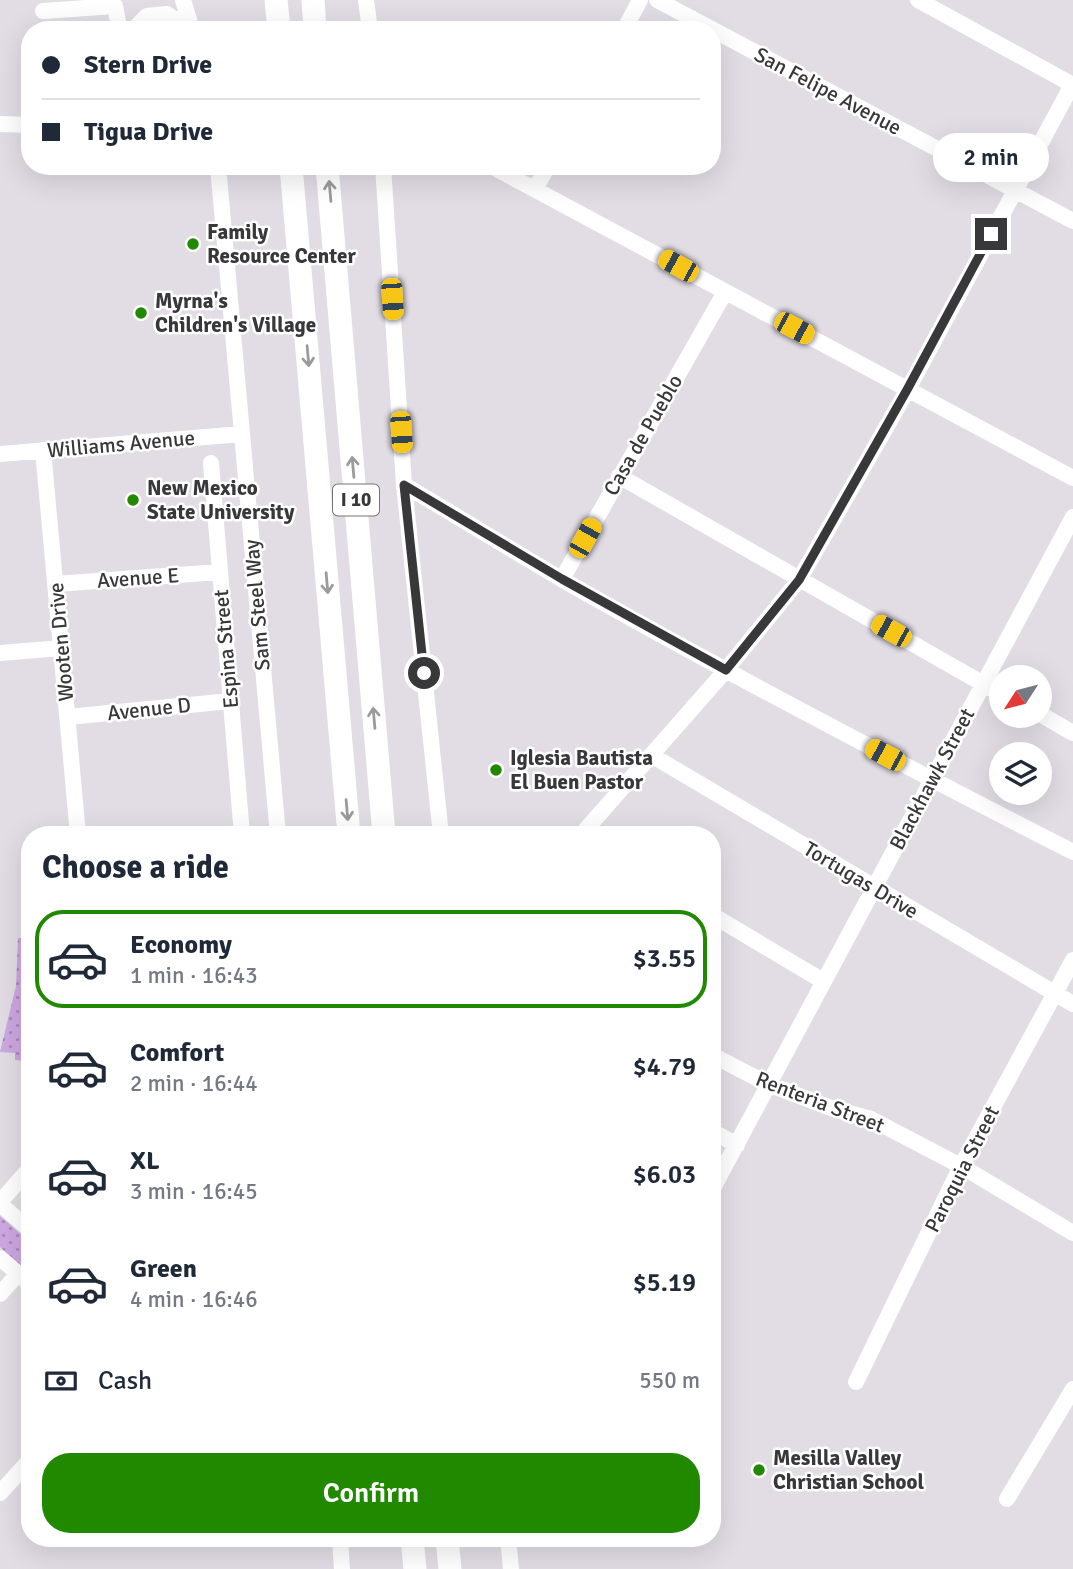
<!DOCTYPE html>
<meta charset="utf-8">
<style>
body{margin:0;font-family:Signika,sans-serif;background:#f6f6f7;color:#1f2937;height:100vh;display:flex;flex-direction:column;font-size:26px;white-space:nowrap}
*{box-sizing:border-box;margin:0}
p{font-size:23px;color:#747a83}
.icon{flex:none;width:38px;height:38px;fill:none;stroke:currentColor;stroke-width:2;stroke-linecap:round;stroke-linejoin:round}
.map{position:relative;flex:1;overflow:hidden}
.side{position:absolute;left:21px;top:826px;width:700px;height:721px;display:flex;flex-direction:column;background:#fff;border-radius:28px;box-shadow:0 7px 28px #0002}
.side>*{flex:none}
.guide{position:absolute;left:21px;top:21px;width:700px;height:154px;border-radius:28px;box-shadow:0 7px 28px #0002;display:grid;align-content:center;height:154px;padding:0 21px;background:#fff}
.needle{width:46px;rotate:234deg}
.fabs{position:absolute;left:989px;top:665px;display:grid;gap:14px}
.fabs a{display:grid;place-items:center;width:63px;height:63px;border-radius:50%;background:#fff;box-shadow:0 7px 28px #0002;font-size:35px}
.end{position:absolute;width:32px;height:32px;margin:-16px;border:9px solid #383739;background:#fff;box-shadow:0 0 0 4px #fff}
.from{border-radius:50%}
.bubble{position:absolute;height:49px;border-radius:24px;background:#fff;box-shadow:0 7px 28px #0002;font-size:23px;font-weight:600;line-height:49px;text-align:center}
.car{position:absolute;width:21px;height:42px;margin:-21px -10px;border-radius:9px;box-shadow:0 0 5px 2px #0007;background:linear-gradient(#f5c518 24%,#345 0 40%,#f5c518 0 76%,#345 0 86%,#f5c518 0)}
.guide b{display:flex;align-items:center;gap:24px;height:66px;font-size:26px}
.guide b+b{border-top:2px solid #e0e1e3}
.guide i{width:18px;height:18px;background:#1f2937}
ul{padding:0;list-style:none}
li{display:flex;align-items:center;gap:21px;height:98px;margin:0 14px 10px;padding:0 7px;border:4px solid transparent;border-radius:28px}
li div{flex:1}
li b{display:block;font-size:26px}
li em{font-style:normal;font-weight:600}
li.selected{border-color:#218900}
li>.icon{width:63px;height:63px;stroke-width:1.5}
h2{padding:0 21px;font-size:32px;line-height:84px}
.pay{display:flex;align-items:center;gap:18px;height:77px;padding:0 21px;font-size:26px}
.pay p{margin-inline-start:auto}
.cta{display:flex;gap:14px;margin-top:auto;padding:14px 21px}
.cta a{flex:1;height:80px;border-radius:28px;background:#218900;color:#fff;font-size:28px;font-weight:600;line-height:80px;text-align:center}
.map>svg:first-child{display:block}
</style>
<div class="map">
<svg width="1073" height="1569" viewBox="0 0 1073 1569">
<defs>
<pattern id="grass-dots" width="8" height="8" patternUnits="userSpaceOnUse" patternTransform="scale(1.75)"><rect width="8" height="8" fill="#cda7e1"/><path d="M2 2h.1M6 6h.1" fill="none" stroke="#a789b7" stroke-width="1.8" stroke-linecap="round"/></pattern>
</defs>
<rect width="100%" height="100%" fill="#e2dde5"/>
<path fill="url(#grass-dots)" d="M 18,938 L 30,938 L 30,1058 L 24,1061 L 15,1060 L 15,1053 L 0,1052 L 16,986 Z
M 0,1216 L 30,1242 L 30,1274 L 0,1247 Z"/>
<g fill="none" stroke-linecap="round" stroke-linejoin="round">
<path stroke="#fff" stroke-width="16" d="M 183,0 L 192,30
M 366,0 L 370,30
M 657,0 L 1073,221
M 918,0 L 1073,85
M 43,11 L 115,6 L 119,27
M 148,30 L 138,25 L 147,16 L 167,14 L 174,19 L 189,18
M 624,30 L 640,0
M 0,124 L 30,125
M 218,166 L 278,835
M 383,166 L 404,485 L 441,835
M 491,166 L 1073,478
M 535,189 L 548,166
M 43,450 L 78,835
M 0,454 L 242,434
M 211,463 L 242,835
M 619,476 L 1001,694
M 404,485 C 457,516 510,549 563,580 C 730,675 901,764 1073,852
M 562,579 L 725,292
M 56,584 L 219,572
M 0,653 L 61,648
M 1040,714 L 1073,733
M 68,717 L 230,701
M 651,755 L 1073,1004
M 220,835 L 242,833
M 581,835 L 726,670 L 799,580 L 908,389 L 1072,85
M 712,915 L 823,981
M 712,1055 L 768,1084 L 831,1108 L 871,1119 L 961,1166 L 1073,1233
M 712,1131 L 737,1145
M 712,1190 L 1073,517
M 0,1202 L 30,1168
M 0,1204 L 30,1230
M 0,1258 L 30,1284
M 0,1294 L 18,1274
M 856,1382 L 961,1166 L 1073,960
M 0,1493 L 30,1460
M 1007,1499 L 1073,1389
M 340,1538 L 342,1569
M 508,1538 L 511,1569"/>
<path stroke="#fff" stroke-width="23" d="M 276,0 L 279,30
M 313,0 L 315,30
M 291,166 L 349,835
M 327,166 L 384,835
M 412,1538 L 415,1569
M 447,1538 L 450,1569"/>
</g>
<defs><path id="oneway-shaft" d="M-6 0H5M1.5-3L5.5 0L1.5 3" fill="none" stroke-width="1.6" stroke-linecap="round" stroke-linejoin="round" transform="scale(1.75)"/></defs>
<g stroke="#9c9b9c">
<use href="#oneway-shaft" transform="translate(330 191) rotate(-95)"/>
<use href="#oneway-shaft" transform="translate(308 356) rotate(85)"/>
<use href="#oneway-shaft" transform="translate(353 467) rotate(-95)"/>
<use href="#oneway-shaft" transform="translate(327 583) rotate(85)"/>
<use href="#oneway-shaft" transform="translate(374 718) rotate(-95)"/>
<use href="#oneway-shaft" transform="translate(347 810) rotate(85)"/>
</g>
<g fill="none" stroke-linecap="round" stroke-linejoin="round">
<path stroke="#383739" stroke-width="9" d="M 424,673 L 404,485 L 562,579 L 726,670 L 799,580 L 908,388 L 991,234"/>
</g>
<g fill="#218900" stroke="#fff" stroke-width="2.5">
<circle cx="193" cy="244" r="7"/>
<circle cx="141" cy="313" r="7"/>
<circle cx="133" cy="500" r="7"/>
<circle cx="496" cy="770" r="7"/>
<circle cx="759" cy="1470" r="7"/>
</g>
<g text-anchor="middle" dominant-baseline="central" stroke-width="5" stroke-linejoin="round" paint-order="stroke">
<rect fill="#fff" stroke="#747374" stroke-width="2" x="333" y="484.5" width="46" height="31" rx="5"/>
<g font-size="19" font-weight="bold" fill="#383739">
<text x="356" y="500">I 10</text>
</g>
<g font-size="21" fill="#383739" stroke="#fff">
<text transform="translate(828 91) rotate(28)">San Felipe Avenue</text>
<text transform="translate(643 435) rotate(-60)">Casa de Pueblo</text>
<text transform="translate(121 444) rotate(-5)">Williams Avenue</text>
<text transform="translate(138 578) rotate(-4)">Avenue E</text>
<text transform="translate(257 605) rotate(-95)">Sam Steel Way</text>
<text transform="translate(61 642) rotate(-95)">Wooten Drive</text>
<text transform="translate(226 649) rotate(-95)">Espina Street</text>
<text transform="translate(149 709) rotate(-6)">Avenue D</text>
<text transform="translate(932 779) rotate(-62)">Blackhawk Street</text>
<text transform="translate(861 880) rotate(31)">Tortugas Drive</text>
<text transform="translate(820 1102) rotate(21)">Renteria Street</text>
<text transform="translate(962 1169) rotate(-63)">Paroquia Street</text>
</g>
<g font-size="21" font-weight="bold" fill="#383739" stroke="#fff" text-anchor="start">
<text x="207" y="232">Family<tspan x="207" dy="24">Resource Center</tspan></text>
<text x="155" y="301">Myrna's<tspan x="155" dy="24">Children's Village</tspan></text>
<text x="147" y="488">New Mexico<tspan x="147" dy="24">State University</tspan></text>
<text x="510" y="758">Iglesia Bautista<tspan x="510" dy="24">El Buen Pastor</tspan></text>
<text x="773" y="1458">Mesilla Valley<tspan x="773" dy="24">Christian School</tspan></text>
</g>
</g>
</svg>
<div class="fabs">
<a><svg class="needle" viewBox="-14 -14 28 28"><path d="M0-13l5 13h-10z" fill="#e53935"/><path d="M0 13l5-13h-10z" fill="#747a83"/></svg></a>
<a><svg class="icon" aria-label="layers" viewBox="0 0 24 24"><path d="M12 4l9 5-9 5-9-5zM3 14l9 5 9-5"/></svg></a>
</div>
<i class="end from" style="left:424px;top:673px"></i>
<i class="end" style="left:991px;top:234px"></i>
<div class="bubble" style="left:933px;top:133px;width:116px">2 min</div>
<i class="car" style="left:678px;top:266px;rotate:299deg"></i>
<i class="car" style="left:392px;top:299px;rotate:176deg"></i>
<i class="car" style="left:794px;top:328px;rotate:118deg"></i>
<i class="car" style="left:401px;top:432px;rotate:176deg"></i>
<i class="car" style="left:585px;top:538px;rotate:29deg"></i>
<i class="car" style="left:891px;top:631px;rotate:299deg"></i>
<i class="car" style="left:885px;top:755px;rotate:298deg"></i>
<div class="guide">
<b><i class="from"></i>Stern Drive</b>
<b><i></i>Tigua Drive</b>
</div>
<section class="side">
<h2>Choose a ride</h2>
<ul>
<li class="selected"><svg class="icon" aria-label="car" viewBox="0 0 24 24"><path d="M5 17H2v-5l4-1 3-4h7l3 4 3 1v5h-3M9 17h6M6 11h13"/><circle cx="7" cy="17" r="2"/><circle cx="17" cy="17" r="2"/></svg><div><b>Economy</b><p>1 min · 16:43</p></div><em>$3.55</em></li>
<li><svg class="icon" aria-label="car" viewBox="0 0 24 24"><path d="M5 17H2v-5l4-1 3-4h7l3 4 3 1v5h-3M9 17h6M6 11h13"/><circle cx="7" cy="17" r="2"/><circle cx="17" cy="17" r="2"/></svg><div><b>Comfort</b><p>2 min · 16:44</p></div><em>$4.79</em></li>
<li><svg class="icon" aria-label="car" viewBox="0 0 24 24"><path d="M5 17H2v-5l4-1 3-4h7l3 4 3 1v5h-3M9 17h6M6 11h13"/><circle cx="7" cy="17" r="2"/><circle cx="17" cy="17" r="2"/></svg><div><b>XL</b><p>3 min · 16:45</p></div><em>$6.03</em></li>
<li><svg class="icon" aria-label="car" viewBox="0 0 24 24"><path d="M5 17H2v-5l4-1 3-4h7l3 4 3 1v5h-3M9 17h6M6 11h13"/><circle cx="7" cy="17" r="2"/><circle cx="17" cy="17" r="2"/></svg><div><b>Green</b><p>4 min · 16:46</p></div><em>$5.19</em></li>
</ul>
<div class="pay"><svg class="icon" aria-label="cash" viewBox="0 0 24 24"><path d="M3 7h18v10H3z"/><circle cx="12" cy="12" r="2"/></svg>Cash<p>550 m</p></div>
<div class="cta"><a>Confirm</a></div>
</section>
</div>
